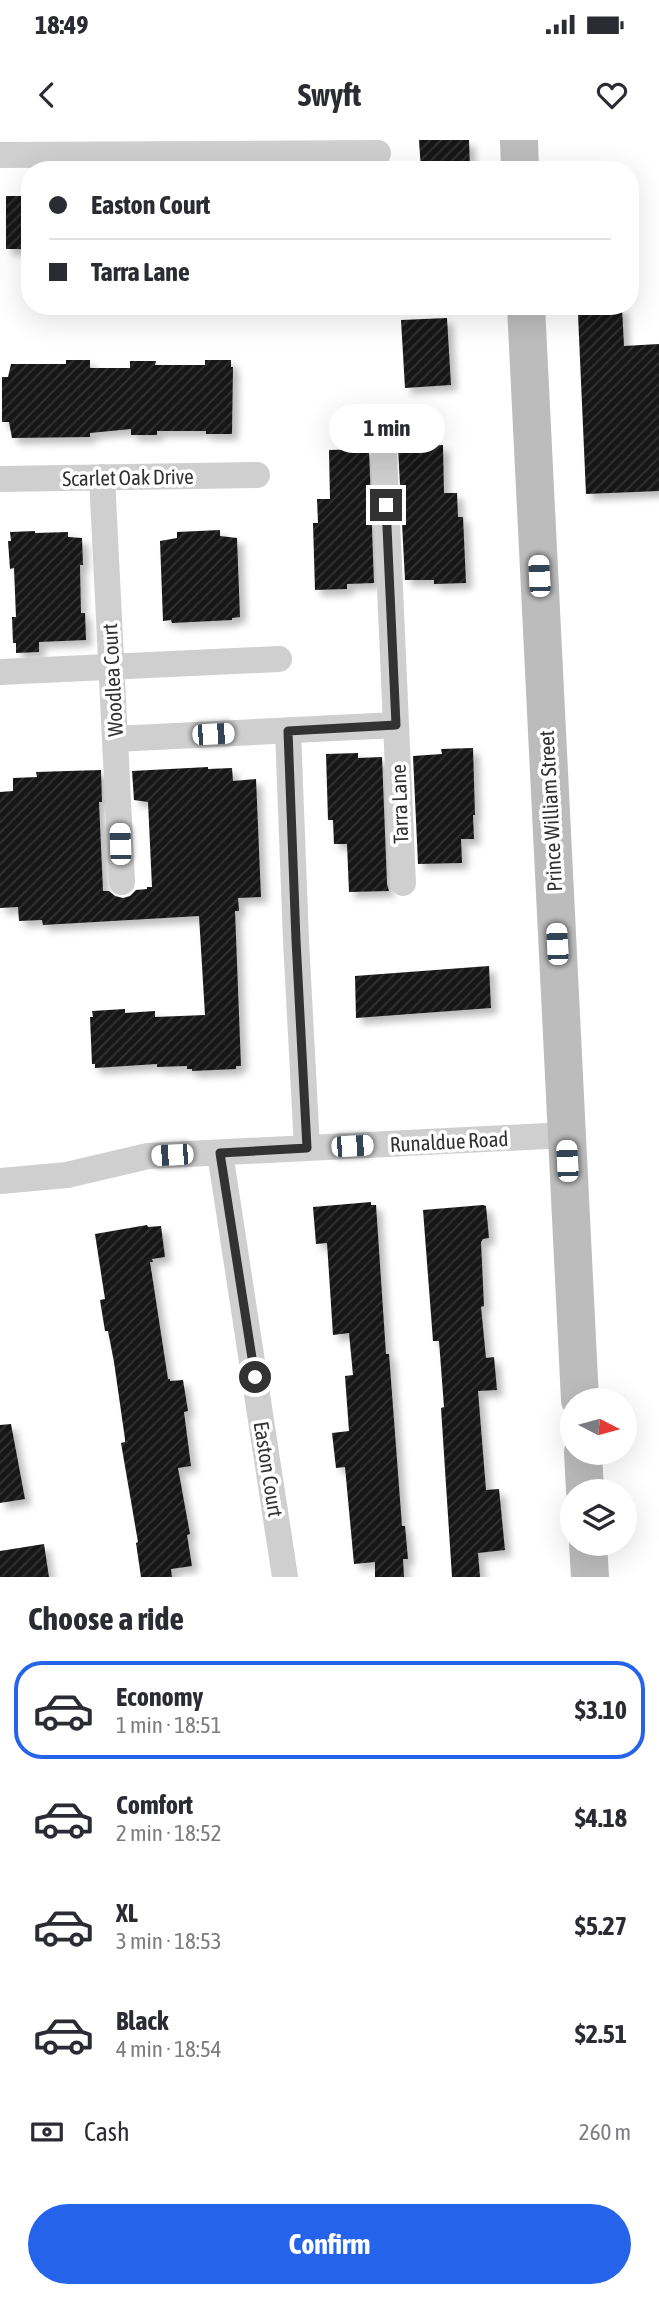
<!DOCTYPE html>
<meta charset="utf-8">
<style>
body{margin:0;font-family:"Asap Condensed",sans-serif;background:#f2f2f3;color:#2b2b33;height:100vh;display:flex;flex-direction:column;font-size:26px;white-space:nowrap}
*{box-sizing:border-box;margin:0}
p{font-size:23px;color:#7c7c81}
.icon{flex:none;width:38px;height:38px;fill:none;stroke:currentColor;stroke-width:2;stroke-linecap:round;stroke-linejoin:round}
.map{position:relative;height:1437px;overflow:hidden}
.side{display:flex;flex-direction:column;background:#fff;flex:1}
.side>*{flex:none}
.hud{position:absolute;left:21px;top:21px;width:618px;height:154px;border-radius:28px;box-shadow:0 7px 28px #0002;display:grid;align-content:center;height:154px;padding:0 28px;background:#fff}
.needle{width:46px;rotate:96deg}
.buttons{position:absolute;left:560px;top:1248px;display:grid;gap:14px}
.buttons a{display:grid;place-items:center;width:77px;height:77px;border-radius:50%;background:#fff;box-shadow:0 7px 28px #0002;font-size:35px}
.end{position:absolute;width:32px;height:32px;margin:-16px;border:9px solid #323232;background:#fff;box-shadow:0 0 0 4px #fff}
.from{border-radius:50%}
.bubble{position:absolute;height:49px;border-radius:24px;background:#fff;box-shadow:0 7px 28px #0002;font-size:23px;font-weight:700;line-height:49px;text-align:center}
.car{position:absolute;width:21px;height:42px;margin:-21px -10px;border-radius:9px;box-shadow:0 0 5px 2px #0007;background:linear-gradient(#fff 24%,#345 0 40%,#fff 0 76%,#345 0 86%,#fff 0)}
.hud b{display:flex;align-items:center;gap:24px;height:66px;font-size:26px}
.hud b+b{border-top:2px solid #e1e1e2}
.hud i{width:18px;height:18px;background:#2b2b33}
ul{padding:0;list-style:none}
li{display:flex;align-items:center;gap:21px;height:98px;margin:0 14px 10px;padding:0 14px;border:4px solid transparent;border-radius:28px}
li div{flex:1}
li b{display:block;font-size:26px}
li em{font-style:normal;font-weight:700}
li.active{border-color:#2563eb}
li>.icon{width:63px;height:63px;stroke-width:1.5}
h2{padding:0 28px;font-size:32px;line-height:84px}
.pay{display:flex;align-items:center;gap:18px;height:77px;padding:0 28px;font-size:26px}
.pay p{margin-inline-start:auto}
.cta{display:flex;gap:14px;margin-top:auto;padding:14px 28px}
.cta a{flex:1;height:80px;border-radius:42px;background:#2563eb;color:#fff;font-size:28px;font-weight:700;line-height:80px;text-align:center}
.status{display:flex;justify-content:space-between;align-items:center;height:49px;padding:0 35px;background:#fff;direction:ltr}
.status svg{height:19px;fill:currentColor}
header{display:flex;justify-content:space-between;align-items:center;height:91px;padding:0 28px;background:#fff;font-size:32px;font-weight:700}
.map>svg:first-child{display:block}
</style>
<div class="status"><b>18:49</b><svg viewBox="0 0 49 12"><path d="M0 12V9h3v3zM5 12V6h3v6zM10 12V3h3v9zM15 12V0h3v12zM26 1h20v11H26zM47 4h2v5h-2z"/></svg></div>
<header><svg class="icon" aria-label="back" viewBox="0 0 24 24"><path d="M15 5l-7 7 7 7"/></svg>Swyft<svg class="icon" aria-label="heart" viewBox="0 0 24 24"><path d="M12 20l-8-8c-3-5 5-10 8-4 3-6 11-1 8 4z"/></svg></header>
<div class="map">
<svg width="659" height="1437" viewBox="0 0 659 1437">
<defs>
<pattern id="building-hatch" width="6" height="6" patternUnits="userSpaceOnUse" patternTransform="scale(1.75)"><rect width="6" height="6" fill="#191919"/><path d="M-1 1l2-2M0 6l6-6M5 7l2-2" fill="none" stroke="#323232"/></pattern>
<filter id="shadow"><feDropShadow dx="6" dy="6" stdDeviation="3.5" flood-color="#0004"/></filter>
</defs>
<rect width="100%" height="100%" fill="#fff"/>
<path fill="url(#building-hatch)" filter="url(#shadow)" d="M 419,0 L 469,0 L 470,30 L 421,30 Z
M 6,56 L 30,56 L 30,109 L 6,109 Z
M 622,167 L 624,206 L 659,204 L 659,351 L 586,354 L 578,174 L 600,173 L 599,168 Z
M 447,178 L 451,245 L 405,248 L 401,180 Z
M 66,220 L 90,220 L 90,228 L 130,228 L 130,221 L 156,221 L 155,225 L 205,225 L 205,220 L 231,220 L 231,227 L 233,227 L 232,294 L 206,294 L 206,291 L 157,291 L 157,295 L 131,295 L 131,289 L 90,293 L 90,297 L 12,298 L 9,282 L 2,282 L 2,237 L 8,237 L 11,224 L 66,224 Z
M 443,305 L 444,353 L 457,353 L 458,377 L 463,377 L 466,443 L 434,444 L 434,440 L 405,440 L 398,307 Z
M 369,309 L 374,443 L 347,444 L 347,449 L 315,450 L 313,383 L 318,383 L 317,359 L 330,359 L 329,310 Z
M 220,390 L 220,396 L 237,398 L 240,477 L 232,478 L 232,480 L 172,483 L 171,480 L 163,481 L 160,401 L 177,398 L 177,392 Z
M 35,391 L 35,393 L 68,392 L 68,397 L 82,398 L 83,425 L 80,425 L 81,473 L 85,473 L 86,500 L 39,502 L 39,512 L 16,513 L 16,503 L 13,503 L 12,477 L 16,477 L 14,428 L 10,429 L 8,401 L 11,401 L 10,392 Z
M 473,608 L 475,675 L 473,675 L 474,699 L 461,699 L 462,723 L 418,724 L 413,616 L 442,614 L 441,609 Z
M 358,613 L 358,618 L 382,617 L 387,744 L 389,751 L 349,752 L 347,704 L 334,704 L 333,680 L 328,680 L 326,614 Z
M 208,627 L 208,629 L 232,628 L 233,641 L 256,639 L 261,757 L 238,758 L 239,771 L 235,771 L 241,926 L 236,926 L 236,929 L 192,931 L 192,929 L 187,929 L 187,926 L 157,927 L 157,924 L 95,928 L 95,924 L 92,924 L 90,877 L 93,877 L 92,871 L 125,869 L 125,873 L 155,871 L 155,877 L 205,875 L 199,776 L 43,785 L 42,780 L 19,781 L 18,767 L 0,768 L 0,652 L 13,651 L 13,638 L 37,637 L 36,632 L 101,630 L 102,662 L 99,662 L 103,751 L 109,751 L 115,756 L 123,758 L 130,756 L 136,750 L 147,749 L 147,747 L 152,747 L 148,662 L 134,660 L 132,631 Z
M 489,826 L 491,868 L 356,878 L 355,836 Z
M 371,1062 L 371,1065 L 376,1065 L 386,1214 L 389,1214 L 402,1386 L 405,1386 L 408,1419 L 403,1419 L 404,1437 L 375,1437 L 375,1422 L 354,1424 L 345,1327 L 336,1328 L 332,1293 L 349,1291 L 345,1236 L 353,1235 L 349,1193 L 333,1195 L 327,1103 L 316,1104 L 313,1067 Z
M 483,1065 L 486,1066 L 489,1098 L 483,1099 L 481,1102 L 484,1166 L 481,1167 L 486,1218 L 494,1217 L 497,1250 L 478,1251 L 486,1350 L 499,1349 L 505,1410 L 478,1413 L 480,1437 L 452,1437 L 441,1268 L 444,1267 L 439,1201 L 433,1201 L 423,1070 Z
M 147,1085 L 148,1087 L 161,1086 L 165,1117 L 152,1119 L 153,1122 L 150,1122 L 168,1239 L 170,1239 L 170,1241 L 183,1240 L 188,1271 L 184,1272 L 191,1326 L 178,1328 L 190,1394 L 187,1395 L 192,1426 L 171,1429 L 172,1437 L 141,1437 L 136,1403 L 138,1402 L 121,1303 L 125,1302 L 125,1299 L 114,1222 L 108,1191 L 105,1191 L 100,1160 L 105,1159 L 95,1094 Z
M 11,1284 L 25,1359 L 0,1363 L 0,1285 Z
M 44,1404 L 49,1437 L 0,1437 L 0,1411 Z"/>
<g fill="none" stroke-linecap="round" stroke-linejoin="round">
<path stroke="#cfcfcf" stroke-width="26" d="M 0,15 L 378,13
M 384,312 L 403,743
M 102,337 L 122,742
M 0,339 L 257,335
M 0,532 L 279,519
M 288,591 L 296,800 L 307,1008
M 115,599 L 396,585
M 220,1013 L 285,1437
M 0,1041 L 67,1035 L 148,1016 L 566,995"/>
<path stroke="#bcbcbc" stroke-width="38" d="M 519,0 L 520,30
M 526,166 L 580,1260
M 583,1312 L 585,1351
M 588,1404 L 590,1437"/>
</g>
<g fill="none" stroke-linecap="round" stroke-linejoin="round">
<path stroke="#323232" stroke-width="9" d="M 255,1237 L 220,1013 L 307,1008 L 296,800 L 288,591 L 396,585 L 386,365"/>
</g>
<g text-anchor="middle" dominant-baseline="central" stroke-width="7" stroke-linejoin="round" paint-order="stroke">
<g font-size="21" fill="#323232" stroke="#fff">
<text transform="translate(128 337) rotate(-1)">Scarlet Oak Drive</text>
<text transform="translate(112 540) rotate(-93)">Woodlea Court</text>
<text transform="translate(399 664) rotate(-92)">Tarra Lane</text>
<text transform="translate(550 671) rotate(-93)">Prince William Street</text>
<text transform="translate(449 1001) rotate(-3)">Runaldue Road</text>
<text transform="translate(269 1329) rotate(81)">Easton Court</text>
</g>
</g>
</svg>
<div class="buttons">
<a><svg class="needle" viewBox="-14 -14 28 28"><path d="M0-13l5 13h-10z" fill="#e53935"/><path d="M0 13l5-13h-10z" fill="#7c7c81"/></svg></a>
<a><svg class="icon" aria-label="layers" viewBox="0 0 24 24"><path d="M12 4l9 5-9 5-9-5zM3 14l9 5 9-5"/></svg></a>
</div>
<i class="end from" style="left:255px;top:1237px"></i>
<i class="end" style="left:386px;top:365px"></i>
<div class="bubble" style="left:329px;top:264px;width:116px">1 min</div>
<i class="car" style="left:539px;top:436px;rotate:357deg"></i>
<i class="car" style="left:213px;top:594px;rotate:87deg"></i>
<i class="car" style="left:120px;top:704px;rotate:358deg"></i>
<i class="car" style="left:557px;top:804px;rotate:357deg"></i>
<i class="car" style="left:352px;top:1006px;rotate:87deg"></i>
<i class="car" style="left:172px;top:1015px;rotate:267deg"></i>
<i class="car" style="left:567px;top:1021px;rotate:357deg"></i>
<div class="hud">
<b><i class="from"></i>Easton Court</b>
<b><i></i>Tarra Lane</b>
</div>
</div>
<section class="side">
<h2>Choose a ride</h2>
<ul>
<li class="active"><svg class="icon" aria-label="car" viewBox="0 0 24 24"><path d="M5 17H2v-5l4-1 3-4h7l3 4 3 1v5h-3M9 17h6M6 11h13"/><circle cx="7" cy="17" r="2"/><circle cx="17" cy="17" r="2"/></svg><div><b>Economy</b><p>1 min · 18:51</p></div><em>$3.10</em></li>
<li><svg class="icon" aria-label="car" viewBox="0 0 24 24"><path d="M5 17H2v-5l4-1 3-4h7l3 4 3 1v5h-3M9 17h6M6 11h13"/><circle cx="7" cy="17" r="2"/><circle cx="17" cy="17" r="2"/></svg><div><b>Comfort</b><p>2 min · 18:52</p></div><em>$4.18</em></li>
<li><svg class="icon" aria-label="car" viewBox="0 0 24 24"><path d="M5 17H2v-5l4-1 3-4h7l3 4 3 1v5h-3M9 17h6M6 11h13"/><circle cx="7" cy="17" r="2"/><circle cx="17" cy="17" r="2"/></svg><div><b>XL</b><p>3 min · 18:53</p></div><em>$5.27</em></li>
<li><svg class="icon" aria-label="car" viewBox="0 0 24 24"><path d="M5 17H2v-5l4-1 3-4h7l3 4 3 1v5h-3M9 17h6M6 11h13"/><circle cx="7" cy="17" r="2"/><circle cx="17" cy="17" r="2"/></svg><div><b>Black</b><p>4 min · 18:54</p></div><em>$2.51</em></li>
</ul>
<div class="pay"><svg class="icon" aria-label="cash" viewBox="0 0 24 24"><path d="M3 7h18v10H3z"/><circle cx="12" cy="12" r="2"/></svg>Cash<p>260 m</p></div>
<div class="cta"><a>Confirm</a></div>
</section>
